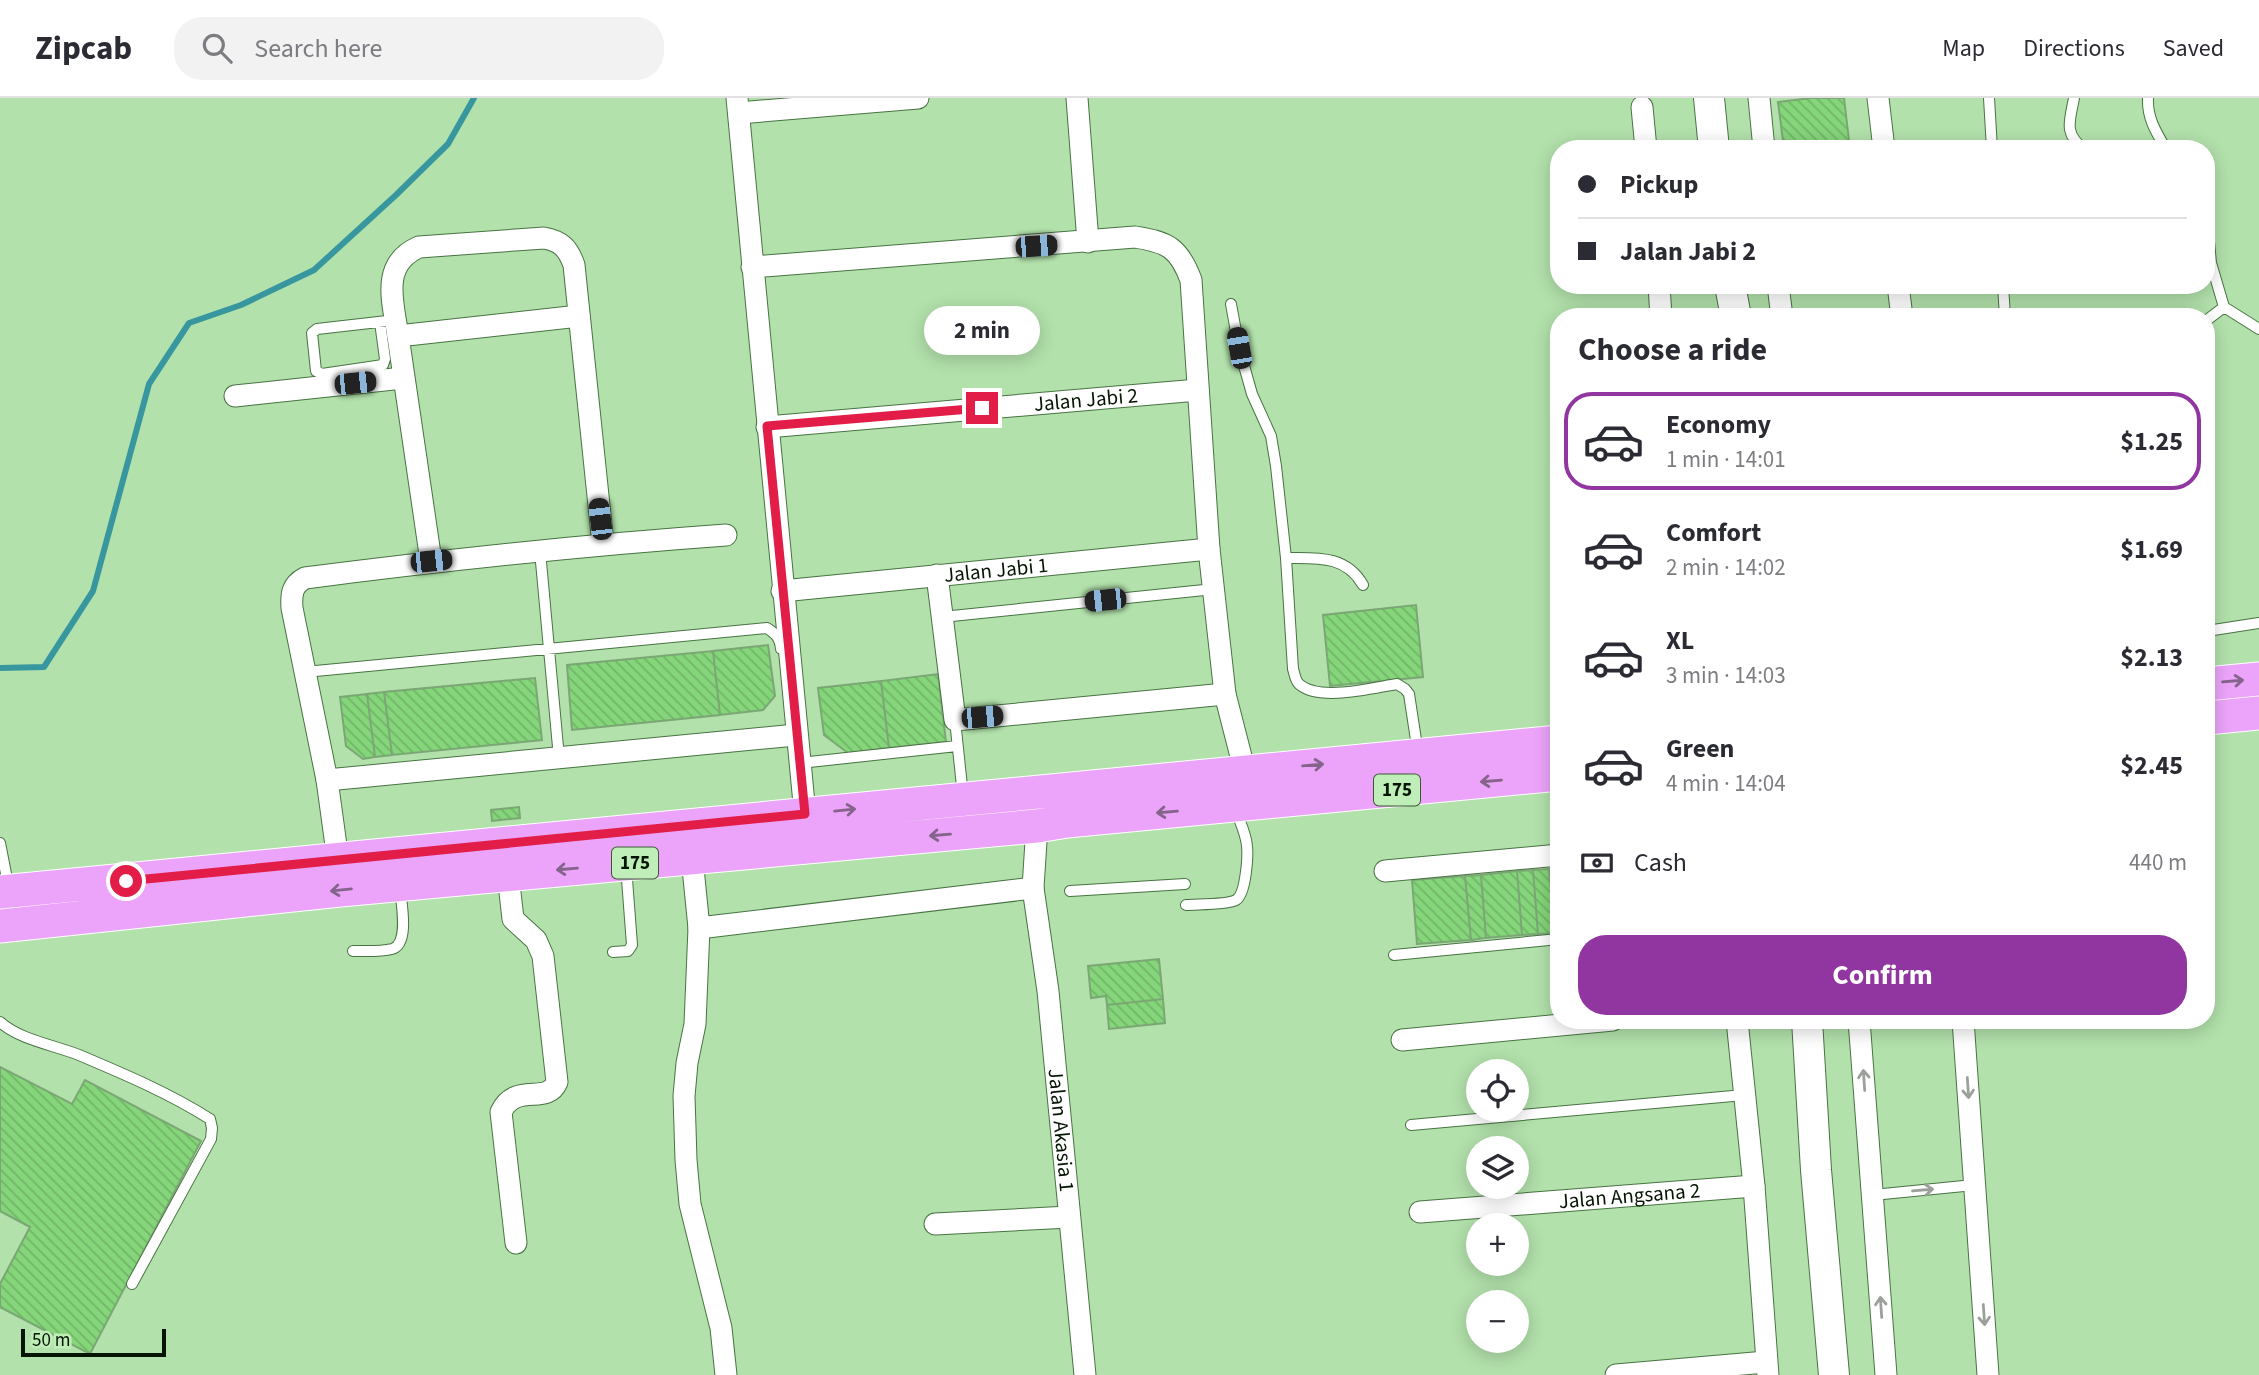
<!DOCTYPE html>
<meta charset="utf-8">
<style>
body{margin:0;font-family:"Source Sans 3",sans-serif;background:#f2f2f3;color:#2b2b33;height:100vh;display:flex;flex-direction:column;font-size:26px;white-space:nowrap}
*{box-sizing:border-box;margin:0}
p{font-size:23px;color:#7c7c81}
.icon{flex:none;width:38px;height:38px;fill:none;stroke:currentColor;stroke-width:2;stroke-linecap:round;stroke-linejoin:round}
.map{position:relative;flex:1;overflow:hidden}
.sheet{position:absolute;left:1550px;top:210px;width:665px;height:721px;display:flex;flex-direction:column;background:#fff;border-radius:28px;box-shadow:0 4px 18px #0003}
.sheet>*{flex:none}
.guide{position:absolute;left:1550px;top:42px;width:665px;height:154px;border-radius:28px;box-shadow:0 4px 18px #0003;display:grid;align-content:center;height:154px;padding:0 28px;background:#fff}
.tools{position:absolute;left:1466px;top:961px;display:grid;gap:14px}
.tools a{display:grid;place-items:center;width:63px;height:63px;border-radius:50%;background:#fff;box-shadow:0 4px 18px #0003;font-size:35px}
.scale{position:absolute;left:21px;bottom:18px;width:145px;box-sizing:border-box;padding-left:7px;border:4px solid #051503;border-top:0;font-size:19px;line-height:24px;white-space:nowrap;color:#051503;-webkit-text-stroke:5px #bfeeb8;paint-order:stroke}
.end{position:absolute;width:32px;height:32px;margin:-16px;border:9px solid #e11d48;background:#fff;box-shadow:0 0 0 4px #fff}
.from{border-radius:50%}
.bubble{position:absolute;height:49px;border-radius:24px;background:#fff;box-shadow:0 4px 18px #0003;font-size:23px;font-weight:700;line-height:49px;text-align:center}
.car{position:absolute;width:21px;height:42px;margin:-21px -10px;border-radius:9px;box-shadow:0 0 5px 2px #0007;background:linear-gradient(#222 24%,#8ab4d8 0 40%,#222 0 76%,#8ab4d8 0 86%,#222 0)}
.guide b{display:flex;align-items:center;gap:24px;height:66px;font-size:26px}
.guide b+b{border-top:2px solid #e1e1e2}
.guide i{width:18px;height:18px;background:#2b2b33}
ul{padding:0;list-style:none}
li{display:flex;align-items:center;gap:21px;height:98px;margin:0 14px 10px;padding:0 14px;border:4px solid transparent;border-radius:28px}
li div{flex:1}
li b{display:block;font-size:26px}
li em{font-style:normal;font-weight:700}
li.selected{border-color:#9136a1}
li>.icon{width:63px;height:63px;stroke-width:1.5}
h2{padding:0 28px;font-size:32px;line-height:84px}
.pay{display:flex;align-items:center;gap:18px;height:77px;padding:0 28px;font-size:26px}
.pay p{margin-inline-start:auto}
.primary-button{display:flex;gap:14px;margin-top:auto;padding:14px 28px}
.primary-button a{flex:1;height:80px;border-radius:28px;background:#9136a1;color:#fff;font-size:28px;font-weight:700;line-height:80px;text-align:center}
header{display:flex;align-items:center;gap:42px;box-sizing:border-box;height:98px;padding:0 35px;background:#fff;border-bottom:2px solid #e1e1e2}
header strong{font-size:33px}
nav{display:flex;gap:38px;margin-inline-start:auto;font-size:24px}
.search{width:490px;height:63px;background:#f2f2f3;display:flex;align-items:center;gap:18px;box-sizing:border-box;padding:0 24px;border-radius:28px;color:#7c7c81;font-size:26px}
.map>svg:first-child{display:block}
</style>
<header>
<strong>Zipcab</strong>
<div class="search"><svg class="icon" aria-label="search" viewBox="0 0 24 24"><circle cx="10" cy="10" r="6"/><path d="M15 15l6 6"/></svg>Search here</div>
<nav><a>Map</a><a>Directions</a><a>Saved</a></nav>
</header>
<div class="map">
<svg width="2259" height="1277" viewBox="0 0 2259 1277">
<defs>
<pattern id="building-back-hatch" width="6" height="6" patternUnits="userSpaceOnUse" patternTransform="scale(1.75)"><rect width="6" height="6" fill="#85d57a"/><path d="M-1 5l2 2M0 0l6 6M5-1l2 2" fill="none" stroke="#71b668"/></pattern>
</defs>
<rect width="100%" height="100%" fill="#b2e1ab"/>
<g fill="none" stroke-linecap="round" stroke-linejoin="round">
<path stroke="#38979e" stroke-width="6" d="M 0,570 L 44,569 L 93,493 L 149,286 L 189,225 L 241,207 L 314,172 L 396,97 L 448,46 L 474,0"/>
</g>
<path fill="url(#building-back-hatch)" stroke="#7ba775" stroke-width="2" d="M 1811,0 L 1844,0 L 1850,51 L 1784,51 L 1778,4 Z
M 1416,507 L 1423,579 L 1330,588 L 1323,517 Z
M 768,547 L 775,598 L 763,612 L 720,617 L 713,553 Z
M 713,553 L 720,617 L 572,632 L 567,567 Z
M 938,576 L 946,644 L 889,650 L 881,583 Z
M 535,580 L 542,642 L 392,657 L 384,594 Z
M 881,583 L 889,650 L 848,655 L 824,637 L 818,590 Z
M 384,594 L 392,657 L 375,659 L 367,596 Z
M 367,596 L 375,659 L 363,661 L 346,648 L 340,599 Z
M 519,709 L 520,720 L 492,723 L 491,712 Z
M 1549,771 L 1555,835 L 1538,836 L 1533,772 Z
M 1533,772 L 1538,836 L 1522,837 L 1517,773 Z
M 1517,773 L 1522,837 L 1486,840 L 1481,777 Z
M 1481,777 L 1486,840 L 1471,842 L 1465,778 Z
M 1465,778 L 1471,842 L 1417,846 L 1412,782 Z
M 1159,861 L 1163,901 L 1107,907 L 1106,898 L 1091,900 L 1088,868 Z
M 1163,901 L 1165,925 L 1109,931 L 1107,907 Z
M 0,969 L 72,1006 L 85,982 L 201,1043 L 90,1256 L 0,1209 L 0,1186 L 30,1129 L 0,1113 Z"/>
<g fill="none" stroke-linecap="round" stroke-linejoin="round">
<g stroke="#487343" stroke-width="12">
<path id="service" d="M 1989,0 L 1992,51
M 2074,0 C 2070,23 2063,35 2084,51
M 2148,0 C 2147,20 2156,34 2166,51
M 2207,122 L 2211,165 L 2224,209 L 2259,231
M 2003,187 L 2005,219
M 1231,206 L 1239,250 L 1252,296 L 1271,338 L 1276,368 L 1286,460 L 1293,571 C 1295,577 1295,582 1299,586 C 1319,604 1372,590 1397,586 L 1405,591 L 1409,596 L 1418,655
M 2207,222 L 2224,209
M 380,224 L 385,261 L 383,267 L 322,276 L 316,273 L 312,235 L 317,231 L 396,222
M 540,453 L 559,660
M 1286,460 C 1317,460 1346,457 1363,487
M 942,519 L 1214,491
M 2207,533 L 2259,525
M 305,574 L 767,530 C 776,536 780,540 781,551
M 955,622 L 963,698
M 800,665 L 957,648
M 0,745 L 9,791
M 1070,793 L 1185,786
M 1186,807 C 1197,806 1227,807 1236,802 C 1246,796 1248,758 1247,748 C 1246,735 1239,722 1235,710
M 353,853 C 365,853 380,854 392,851 C 410,846 401,804 400,790
M 613,854 L 628,853 L 632,847 L 626,768
M 1394,857 L 1559,841
M 0,924 C 20,942 54,947 79,957 C 124,976 169,995 210,1021 L 212,1030 L 211,1041 L 132,1186
M 1411,1027 L 1744,997
M 1873,1097 L 1974,1087"/>
</g>
<g stroke="#487343" stroke-width="23">
<g id="minor">
<path d="M 737,0 L 805,716"/>
<path d="M 1077,0 L 1088,144"/>
<path d="M 1759,0 L 1764,51"/>
<path d="M 1878,0 L 1884,51"/>
<path d="M 1642,9 L 1646,51"/>
<path d="M 739,15 L 918,0"/>
<path d="M 752,169 L 1135,139 C 1168,144 1179,150 1191,182 L 1209,451 L 1225,596 L 1245,674"/>
<path d="M 1659,187 L 1661,219"/>
<path d="M 1778,187 L 1782,219"/>
<path d="M 1898,187 L 1902,219"/>
<path d="M 398,238 C 393,204 380,166 419,149 L 544,140 C 561,143 568,150 574,167 L 603,446"/>
<path d="M 235,298 L 403,280"/>
<path id="s1" d="M 767,329 L 1198,292"/>
<path d="M 431,463 L 398,238 L 579,218"/>
<path d="M 937,477 L 955,622 L 1225,596"/>
<path id="s2" d="M 782,493 L 1209,451"/>
<path d="M 327,682 L 796,637"/>
<path id="s3" d="M 1037,728 L 1033,790 L 1048,893 L 1085,1277"/>
<path d="M 692,760 L 699,830 L 1033,790"/>
<path d="M 338,762 L 327,682 L 292,510 C 291,496 292,487 305,480 C 445,462 585,447 726,437"/>
<path d="M 1385,773 L 1559,757"/>
<path d="M 508,777 L 513,821 L 536,842 L 543,858 L 557,984 C 547,1008 516,983 501,1014 L 516,1145"/>
<path d="M 699,830 L 695,926 L 687,965 L 684,998 L 686,1062 L 690,1106 L 721,1230 L 726,1277"/>
<path d="M 1737,922 L 1754,1088 L 1768,1277"/>
<path d="M 1859,922 L 1886,1277"/>
<path d="M 1963,922 L 1988,1277"/>
<path d="M 1402,942 L 1613,922"/>
<path id="s4" d="M 1420,1114 L 1754,1088"/>
<path d="M 935,1126 L 1069,1119"/>
<path d="M 1616,1277 L 1766,1264"/>
</g>
</g>
<g stroke="#487343" stroke-width="32">
<path id="secondary" d="M 1709,0 L 1714,51
M 1730,187 L 1736,219
M 1807,922 L 1816,1072 L 1834,1277"/>
</g>
<g stroke="#fff" stroke-width="35">
<path id="trunk" d="M 2207,586 L 2259,581
M 2207,620 L 2259,615
M 0,794 L 1559,644
M 0,828 L 340,792 L 1037,728 L 1067,723 L 1559,676"/>
</g>
<use href="#service" stroke="#fff" stroke-width="10"/>
<use href="#minor" stroke="#fff" stroke-width="21"/>
<use href="#secondary" stroke="#fff" stroke-width="30"/>
<use href="#trunk" stroke="#eca4fa" stroke-width="33"/>
</g>
<defs><path id="oneway-shaft" d="M-6 0H5M1.5-3L5.5 0L1.5 3" fill="none" stroke-width="1.6" stroke-linecap="round" stroke-linejoin="round" transform="scale(1.75)"/></defs>
<g stroke="#84648b">
<use href="#oneway-shaft" transform="translate(2233 583) rotate(-5)"/>
<use href="#oneway-shaft" transform="translate(1313 667) rotate(-5)"/>
<use href="#oneway-shaft" transform="translate(1491 683) rotate(175)"/>
<use href="#oneway-shaft" transform="translate(845 712) rotate(-6)"/>
<use href="#oneway-shaft" transform="translate(1167 714) rotate(175)"/>
<use href="#oneway-shaft" transform="translate(940 737) rotate(175)"/>
<use href="#oneway-shaft" transform="translate(567 771) rotate(175)"/>
<use href="#oneway-shaft" transform="translate(341 792) rotate(174)"/>
</g>
<g stroke="#9ba19a">
<use href="#oneway-shaft" transform="translate(1864 982) rotate(-94)"/>
<use href="#oneway-shaft" transform="translate(1968 990) rotate(86)"/>
<use href="#oneway-shaft" transform="translate(1923 1092) rotate(-5)"/>
<use href="#oneway-shaft" transform="translate(1881 1209) rotate(-94)"/>
<use href="#oneway-shaft" transform="translate(1984 1217) rotate(86)"/>
</g>
<g fill="none" stroke-linecap="round" stroke-linejoin="round">
<path stroke="#e11d48" stroke-width="9" d="M 126,783 L 805,716 L 767,328 L 982,310"/>
</g>
<g text-anchor="middle" dominant-baseline="central" stroke-width="7" stroke-linejoin="round" paint-order="stroke">
<g fill="#bfeeb8" stroke="#3d5639" stroke-width="2">
<rect x="1374" y="676.5" width="46" height="31" rx="5"/>
<rect x="612" y="749.5" width="46" height="31" rx="5"/>
</g>
<g font-size="19" font-weight="bold" fill="#051503">
<text x="1397" y="692">175</text>
<text x="635" y="765">175</text>
</g>
<g font-size="21" fill="#051503" stroke="#bfeeb8">
<text stroke="none"><textPath href="#s1" startOffset="320">Jalan Jabi 2</textPath></text>
<text stroke="none"><textPath href="#s2" startOffset="215">Jalan Jabi 1</textPath></text>
<text stroke="none"><textPath href="#s3" startOffset="306">Jalan Akasia 1</textPath></text>
<text stroke="none"><textPath href="#s4" startOffset="210">Jalan Angsana 2</textPath></text>
</g>
</g>
</svg>
<div class="tools">
<a><svg class="icon" aria-label="locate" viewBox="0 0 24 24"><circle cx="12" cy="12" r="6"/><path d="M12 2v4M12 18v4M2 12h4M18 12h4"/></svg></a>
<a><svg class="icon" aria-label="layers" viewBox="0 0 24 24"><path d="M12 4l9 5-9 5-9-5zM3 14l9 5 9-5"/></svg></a>
<a>+</a>
<a>−</a>
</div>
<div class="scale">50 m</div>
<i class="end from" style="left:126px;top:783px"></i>
<i class="end" style="left:982px;top:310px"></i>
<div class="bubble" style="left:924px;top:208px;width:116px">2 min</div>
<i class="car" style="left:1036px;top:148px;rotate:86deg"></i>
<i class="car" style="left:1239px;top:250px;rotate:350deg"></i>
<i class="car" style="left:355px;top:285px;rotate:84deg"></i>
<i class="car" style="left:600px;top:421px;rotate:353deg"></i>
<i class="car" style="left:431px;top:463px;rotate:84deg"></i>
<i class="car" style="left:1105px;top:502px;rotate:264deg"></i>
<i class="car" style="left:982px;top:619px;rotate:85deg"></i>
<div class="guide">
<b><i class="from"></i>Pickup</b>
<b><i></i>Jalan Jabi 2</b>
</div>
<section class="sheet">
<h2>Choose a ride</h2>
<ul>
<li class="selected"><svg class="icon" aria-label="car" viewBox="0 0 24 24"><path d="M5 17H2v-5l4-1 3-4h7l3 4 3 1v5h-3M9 17h6M6 11h13"/><circle cx="7" cy="17" r="2"/><circle cx="17" cy="17" r="2"/></svg><div><b>Economy</b><p>1 min · 14:01</p></div><em>$1.25</em></li>
<li><svg class="icon" aria-label="car" viewBox="0 0 24 24"><path d="M5 17H2v-5l4-1 3-4h7l3 4 3 1v5h-3M9 17h6M6 11h13"/><circle cx="7" cy="17" r="2"/><circle cx="17" cy="17" r="2"/></svg><div><b>Comfort</b><p>2 min · 14:02</p></div><em>$1.69</em></li>
<li><svg class="icon" aria-label="car" viewBox="0 0 24 24"><path d="M5 17H2v-5l4-1 3-4h7l3 4 3 1v5h-3M9 17h6M6 11h13"/><circle cx="7" cy="17" r="2"/><circle cx="17" cy="17" r="2"/></svg><div><b>XL</b><p>3 min · 14:03</p></div><em>$2.13</em></li>
<li><svg class="icon" aria-label="car" viewBox="0 0 24 24"><path d="M5 17H2v-5l4-1 3-4h7l3 4 3 1v5h-3M9 17h6M6 11h13"/><circle cx="7" cy="17" r="2"/><circle cx="17" cy="17" r="2"/></svg><div><b>Green</b><p>4 min · 14:04</p></div><em>$2.45</em></li>
</ul>
<div class="pay"><svg class="icon" aria-label="cash" viewBox="0 0 24 24"><path d="M3 7h18v10H3z"/><circle cx="12" cy="12" r="2"/></svg>Cash<p>440 m</p></div>
<div class="primary-button"><a>Confirm</a></div>
</section>
</div>
